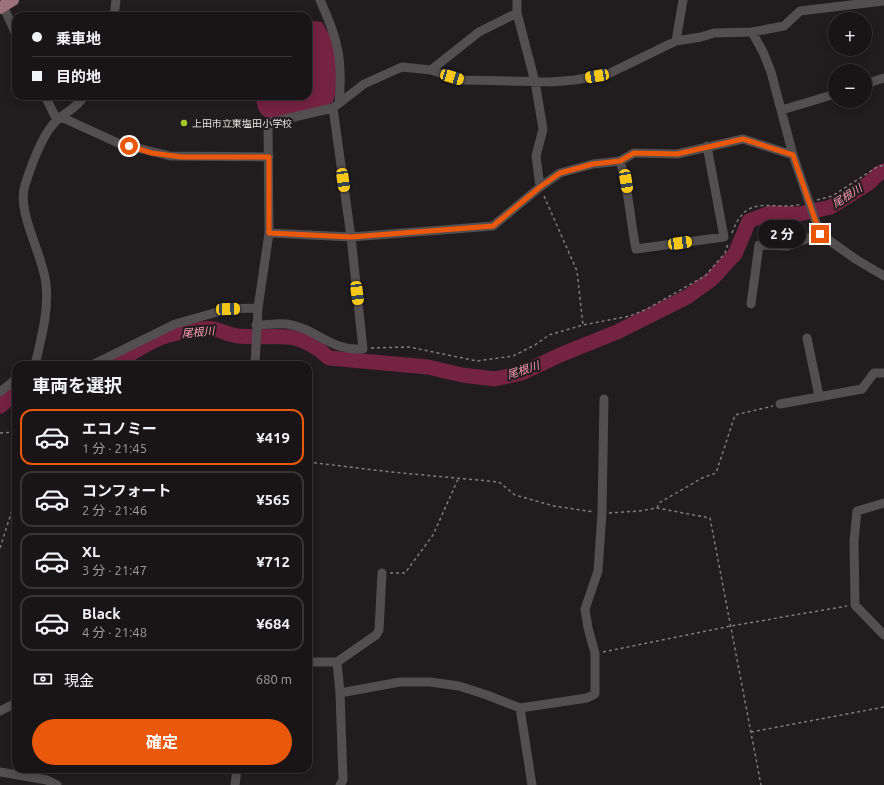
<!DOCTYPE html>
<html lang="ja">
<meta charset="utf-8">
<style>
body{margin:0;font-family:Ubuntu,"Noto Sans JP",sans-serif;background:#262223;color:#f1f3f6;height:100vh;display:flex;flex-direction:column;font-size:15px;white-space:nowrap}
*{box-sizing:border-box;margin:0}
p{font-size:13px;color:#9f9fa1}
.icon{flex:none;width:22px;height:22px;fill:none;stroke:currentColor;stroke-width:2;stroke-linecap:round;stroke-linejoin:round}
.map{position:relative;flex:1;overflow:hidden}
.drawer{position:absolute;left:12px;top:361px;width:300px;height:412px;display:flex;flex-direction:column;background:#191516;border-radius:12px;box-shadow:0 2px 10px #0003,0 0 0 1px #373435}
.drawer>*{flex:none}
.banner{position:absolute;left:12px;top:12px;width:300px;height:88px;border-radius:12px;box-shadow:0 2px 10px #0003,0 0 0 1px #373435;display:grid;align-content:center;height:88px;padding:0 20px;background:#191516}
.tools{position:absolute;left:828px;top:12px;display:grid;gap:8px}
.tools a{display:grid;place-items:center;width:44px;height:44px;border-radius:50%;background:#191516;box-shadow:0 2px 10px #0003,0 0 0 1px #373435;font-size:20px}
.end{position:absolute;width:18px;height:18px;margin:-9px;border:5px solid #ea580c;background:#fff;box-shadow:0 0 0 2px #fff}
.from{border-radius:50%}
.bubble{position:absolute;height:28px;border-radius:14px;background:#191516;box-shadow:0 2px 10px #0003,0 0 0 1px #373435;font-size:13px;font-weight:700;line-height:28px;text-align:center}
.car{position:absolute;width:12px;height:24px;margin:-12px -6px;border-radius:5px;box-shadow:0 0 3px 1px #0007;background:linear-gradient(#f5c518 24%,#345 0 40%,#f5c518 0 76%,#345 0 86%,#f5c518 0)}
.banner b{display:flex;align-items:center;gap:14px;height:38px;font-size:15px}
.banner b+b{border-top:1px solid #373435}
.banner i{width:10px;height:10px;background:#f1f3f6}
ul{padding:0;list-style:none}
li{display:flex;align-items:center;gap:12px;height:56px;margin:0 8px 6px;padding:0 12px;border:2px solid #373435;border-radius:12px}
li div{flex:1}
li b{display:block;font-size:15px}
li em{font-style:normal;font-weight:700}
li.on{border-color:#ea580c}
li>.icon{width:36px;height:36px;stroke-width:1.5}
h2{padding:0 20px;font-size:18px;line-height:48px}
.pay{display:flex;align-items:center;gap:10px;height:44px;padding:0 20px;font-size:15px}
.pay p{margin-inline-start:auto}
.button{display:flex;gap:8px;margin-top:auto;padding:8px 20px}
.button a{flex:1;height:46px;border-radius:24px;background:#ea580c;color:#fff;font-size:16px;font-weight:700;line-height:46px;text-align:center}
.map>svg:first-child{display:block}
</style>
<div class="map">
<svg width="884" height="785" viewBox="0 0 884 785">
<rect width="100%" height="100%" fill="#211c1d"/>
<path fill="#742341" d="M 314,21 L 322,22 C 324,27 328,31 330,36 C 338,52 339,85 333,102 L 326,106 L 271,119 C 259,117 257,107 256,96 L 308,96 L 308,22 Z"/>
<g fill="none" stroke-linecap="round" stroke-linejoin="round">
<path stroke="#742341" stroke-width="15" d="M 113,365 C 130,355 148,341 166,336 C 178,332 203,327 214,329 C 222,331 230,335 238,336 C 278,340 295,327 329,358 L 428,367 L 462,375 L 495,379 L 522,373 L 560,355 L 617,332 L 687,297 L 712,279 L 735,254 L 749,221 L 770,213 L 799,214 L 831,207 L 869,183 L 878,174 L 884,171
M 0,406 L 16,392"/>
<path stroke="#807c7d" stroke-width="1.5" stroke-dasharray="3 3" stroke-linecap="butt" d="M 544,196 L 577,271 L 583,325
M 817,200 L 832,196 L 877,167 L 884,165
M 732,233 C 747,191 771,212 802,204
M 371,348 L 409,347 L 477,361 L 513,356 L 535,345 L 549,335 L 583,325 L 630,316 L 647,309 L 705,276 L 725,253 L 728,244
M 0,433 L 16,432
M 308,462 L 391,472 L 499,482 L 515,495 L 554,506 L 594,512
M 657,508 L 659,503 L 702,478 L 716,473 L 735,415 L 773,406
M 609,513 L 639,511 L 657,508 L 710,518 L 761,785
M 0,548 L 16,498
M 390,573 L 405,573 L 433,535 L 459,477
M 603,652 L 731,626 L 847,606
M 751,732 L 884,707"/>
<path stroke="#534e4f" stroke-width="9" d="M 320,0 C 338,39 343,60 339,103
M 517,0 L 517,13 L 535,82 L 543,129 L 536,156 L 540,187
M 3,6 L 16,34
M 114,16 L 116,0
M 752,32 L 763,52 L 771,72 L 793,155 L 820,234 L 857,260 L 884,276
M 676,41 L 683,0
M 431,70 L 479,32 L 517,13
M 865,84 L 884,78
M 45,96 L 57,120
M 782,110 L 835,94
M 61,117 L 118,143 L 170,156 L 269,157
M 620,161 C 629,190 630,220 636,249 L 724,237 L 707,146
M 269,233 L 351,237 L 493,226 L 540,187 L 560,173 L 593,164 L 620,161 L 634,153 L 677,154 L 743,139 L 793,155
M 751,304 L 759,245 L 787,246 L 820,234
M 256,325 C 266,325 277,323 287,324 C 316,328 331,352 363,349 L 351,237 L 333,108
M 807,338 L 819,396
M 35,365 C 41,339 49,311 46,284 C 43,254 16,212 25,185 C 31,166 43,133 57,120 C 66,112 78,107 84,96
M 92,365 L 175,324 L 228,309 L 258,308
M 255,365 L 258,308 L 269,233 L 268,123 L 333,108 L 364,84 L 402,67 L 431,70 L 463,80 L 551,82 L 575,80 L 608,74 L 676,41 L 701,37 L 714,33 L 752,32 L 784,26 L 800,11 L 884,1
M 0,392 L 16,379
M 780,404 L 862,389 L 874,373 L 884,373
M 884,503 L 857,511 L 854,541 L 855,605 L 884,635
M 308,662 L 337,662 L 340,693 L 343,780 L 340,785
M 337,662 L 376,635 L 379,630 L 382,573
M 340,693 L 400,682 L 430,682 L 459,686 L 487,695 L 520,708 L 587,698 L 595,694 L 595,653 L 588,628 L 585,609 L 598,571 L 602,513 L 604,399
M 520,708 L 532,785
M 0,711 L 16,703
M 0,772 L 47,780 L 57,785
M 235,785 L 237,769"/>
<path stroke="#9d707d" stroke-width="12" d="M 0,8 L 13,0"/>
</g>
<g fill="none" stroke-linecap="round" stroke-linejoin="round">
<path stroke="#ea580c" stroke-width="5" d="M 129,146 L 152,153 L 182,157 L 269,157 L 269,233 L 351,237 L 493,226 L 540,187 L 560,173 L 593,164 L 620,161 L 634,153 L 677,154 L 743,139 L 793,155 L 820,234"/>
</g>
<circle fill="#a1c92a" stroke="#211c1d" stroke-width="1.5" cx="184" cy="123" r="4"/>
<g text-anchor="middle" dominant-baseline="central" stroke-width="4" stroke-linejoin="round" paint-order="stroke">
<g font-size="10" fill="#e6e3e3" stroke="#211c1d" text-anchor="start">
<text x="192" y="123">上田市立東塩田小学校</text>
</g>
<g font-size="11" font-style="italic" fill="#fd9db9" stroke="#211c1d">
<text transform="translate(847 196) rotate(-33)">尾根川</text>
<text transform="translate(198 332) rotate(-5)">尾根川</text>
<text transform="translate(523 370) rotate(-18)">尾根川</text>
</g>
</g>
</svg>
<div class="tools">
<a>+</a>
<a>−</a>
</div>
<i class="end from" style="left:129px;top:146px"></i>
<i class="end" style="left:820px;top:234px"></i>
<div class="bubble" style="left:758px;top:220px;width:48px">2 分</div>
<i class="car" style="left:597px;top:76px;rotate:260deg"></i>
<i class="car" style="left:452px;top:77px;rotate:107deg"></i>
<i class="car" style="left:343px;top:180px;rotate:172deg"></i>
<i class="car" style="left:626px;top:181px;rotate:171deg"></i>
<i class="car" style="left:680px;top:243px;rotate:82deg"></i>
<i class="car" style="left:357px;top:293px;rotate:173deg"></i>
<i class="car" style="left:228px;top:309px;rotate:88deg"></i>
<div class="banner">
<b><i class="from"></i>乗車地</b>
<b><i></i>目的地</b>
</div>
<section class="drawer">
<h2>車両を選択</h2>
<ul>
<li class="on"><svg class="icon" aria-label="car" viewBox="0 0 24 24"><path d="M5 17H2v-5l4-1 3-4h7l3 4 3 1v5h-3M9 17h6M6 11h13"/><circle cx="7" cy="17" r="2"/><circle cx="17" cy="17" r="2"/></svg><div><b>エコノミー</b><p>1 分 · 21:45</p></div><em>¥419</em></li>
<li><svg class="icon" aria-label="car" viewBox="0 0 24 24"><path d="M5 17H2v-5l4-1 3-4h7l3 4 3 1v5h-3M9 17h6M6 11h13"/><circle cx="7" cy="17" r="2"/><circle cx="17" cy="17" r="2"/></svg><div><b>コンフォート</b><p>2 分 · 21:46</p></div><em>¥565</em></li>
<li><svg class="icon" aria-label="car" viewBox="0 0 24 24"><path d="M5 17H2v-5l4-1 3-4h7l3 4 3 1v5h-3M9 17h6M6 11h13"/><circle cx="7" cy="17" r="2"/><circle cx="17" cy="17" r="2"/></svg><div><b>XL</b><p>3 分 · 21:47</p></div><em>¥712</em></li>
<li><svg class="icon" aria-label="car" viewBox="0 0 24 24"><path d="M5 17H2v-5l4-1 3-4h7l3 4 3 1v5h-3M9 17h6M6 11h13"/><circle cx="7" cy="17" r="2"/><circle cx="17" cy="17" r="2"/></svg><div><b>Black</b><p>4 分 · 21:48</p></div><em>¥684</em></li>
</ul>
<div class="pay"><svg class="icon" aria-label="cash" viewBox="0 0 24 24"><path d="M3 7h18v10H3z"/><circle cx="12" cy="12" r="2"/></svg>現金<p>680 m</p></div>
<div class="button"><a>確定</a></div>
</section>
</div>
